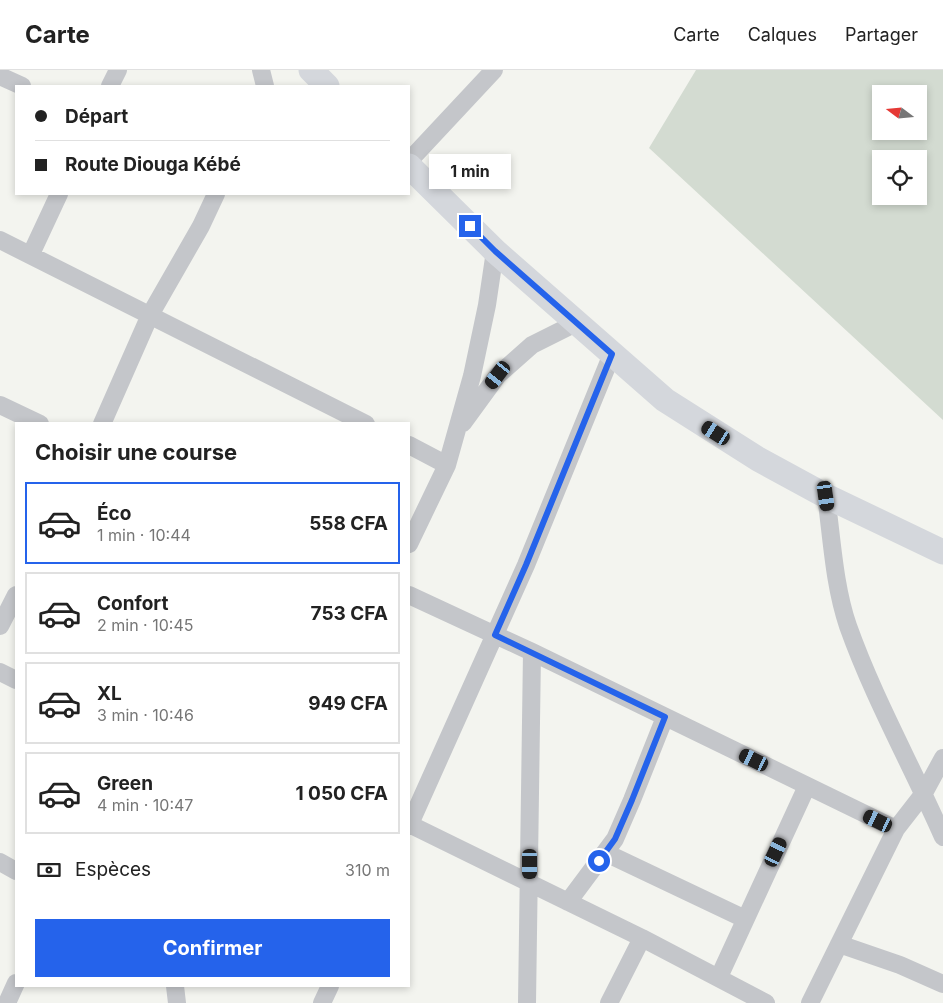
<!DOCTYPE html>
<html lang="fr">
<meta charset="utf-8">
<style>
body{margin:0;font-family:Inter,sans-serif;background:#f2f2f2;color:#222;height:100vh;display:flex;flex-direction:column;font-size:19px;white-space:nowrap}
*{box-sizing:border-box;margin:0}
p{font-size:16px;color:#767676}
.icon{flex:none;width:28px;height:28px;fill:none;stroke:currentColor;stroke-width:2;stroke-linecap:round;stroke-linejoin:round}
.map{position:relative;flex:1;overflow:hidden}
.side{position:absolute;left:15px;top:352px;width:395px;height:565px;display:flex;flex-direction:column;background:#fff;border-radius:0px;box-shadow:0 2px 8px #0003}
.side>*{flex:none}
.hud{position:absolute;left:15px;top:15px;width:395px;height:110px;border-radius:0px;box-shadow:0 2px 8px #0003;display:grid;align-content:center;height:110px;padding:0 20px;background:#fff}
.needle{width:32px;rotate:286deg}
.tools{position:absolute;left:872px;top:15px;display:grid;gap:10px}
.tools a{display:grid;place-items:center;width:55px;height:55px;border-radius:0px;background:#fff;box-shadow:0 2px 8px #0003;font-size:25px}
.end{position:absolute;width:22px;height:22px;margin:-11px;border:6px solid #2563eb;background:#fff;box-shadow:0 0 0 2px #fff}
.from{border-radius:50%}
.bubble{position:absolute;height:35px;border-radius:0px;background:#fff;box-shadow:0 2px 8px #0003;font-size:16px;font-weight:700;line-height:35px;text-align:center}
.car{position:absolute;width:15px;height:30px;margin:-15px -8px;border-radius:6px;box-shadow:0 0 4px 1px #0007;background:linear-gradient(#222 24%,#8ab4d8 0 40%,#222 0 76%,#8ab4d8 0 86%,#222 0)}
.hud b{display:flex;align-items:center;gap:18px;height:48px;font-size:19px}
.hud b+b{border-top:1px solid #e0e0e0}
.hud i{width:12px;height:12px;background:#222}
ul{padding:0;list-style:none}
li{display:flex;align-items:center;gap:15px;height:82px;margin:0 10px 8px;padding:0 10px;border:2px solid #e0e0e0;border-radius:0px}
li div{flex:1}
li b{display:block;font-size:19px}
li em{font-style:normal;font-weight:700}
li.active{border-color:#2563eb}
li>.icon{width:45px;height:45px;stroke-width:1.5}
h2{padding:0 20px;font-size:22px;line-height:60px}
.pay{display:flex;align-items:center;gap:12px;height:55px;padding:0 20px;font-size:19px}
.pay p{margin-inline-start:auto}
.button{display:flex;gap:10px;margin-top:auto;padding:10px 20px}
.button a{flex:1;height:58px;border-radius:0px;background:#2563eb;color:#fff;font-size:20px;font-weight:700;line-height:58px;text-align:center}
header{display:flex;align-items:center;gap:30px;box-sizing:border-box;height:70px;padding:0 25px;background:#fff;border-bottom:1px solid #e0e0e0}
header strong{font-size:24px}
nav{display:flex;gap:28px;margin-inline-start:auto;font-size:18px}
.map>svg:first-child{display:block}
</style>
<header>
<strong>Carte</strong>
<nav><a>Carte</a><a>Calques</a><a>Partager</a></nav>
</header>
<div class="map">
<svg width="943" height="933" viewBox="0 0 943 933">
<rect width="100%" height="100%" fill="#f3f4ef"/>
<path fill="#d3dbd1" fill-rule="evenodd" d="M 696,0 L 943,0 L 943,350 L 649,78 ZM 881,24 L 919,24 L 919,61 L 881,61 ZM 881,89 L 919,89 L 919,126 L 881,126 Z"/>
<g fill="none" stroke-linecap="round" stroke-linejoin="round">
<path stroke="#c4c6ca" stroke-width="18" d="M 261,0 L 265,16
M 0,6 L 22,16
M 110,16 L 118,0
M 409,91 L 494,0
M 0,170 L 366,354
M 31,184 L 59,124
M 0,335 L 40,354
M 463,353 L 498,305 L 532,275 L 576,253
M 102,354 L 150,245 L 201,156 L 216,124
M 409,375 L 447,395
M 826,426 C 832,469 834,515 848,556 C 874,629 912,696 943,767
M 409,474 L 447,395 L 472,306 L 487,235 L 495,181
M 409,525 L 532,582 L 896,759
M 0,556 L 16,525
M 0,602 L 16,610
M 409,754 L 642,868 L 766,933
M 409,756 L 526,495 L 612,284
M 606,783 L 745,849
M 0,792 L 16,801
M 568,832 L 615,769 L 632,730 L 665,647
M 839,874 L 900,895 L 943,914
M 719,907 L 807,716
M 175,916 L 177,933
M 7,933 L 16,913
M 322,933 L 330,916
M 527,933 L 532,582
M 609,933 L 642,868
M 810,933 L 896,759 L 924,723 L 943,688"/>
<path stroke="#d4d7dc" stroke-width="25" d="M 311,0 L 327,16
M 409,96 L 495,181 L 665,330 L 758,389 L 826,426 L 943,482"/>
</g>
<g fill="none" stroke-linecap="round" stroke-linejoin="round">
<path stroke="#2563eb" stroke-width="6" d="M 470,156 L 495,181 L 612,284 L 526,495 L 495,565 L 665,647 L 632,730 L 615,769 L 599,791"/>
</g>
</svg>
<div class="tools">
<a><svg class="needle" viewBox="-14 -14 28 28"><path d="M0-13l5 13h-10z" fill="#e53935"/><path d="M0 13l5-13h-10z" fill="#767676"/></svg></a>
<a><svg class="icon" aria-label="locate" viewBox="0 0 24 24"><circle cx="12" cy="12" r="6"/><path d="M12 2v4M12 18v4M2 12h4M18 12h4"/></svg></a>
</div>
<i class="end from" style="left:599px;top:791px"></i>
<i class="end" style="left:470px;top:156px"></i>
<div class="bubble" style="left:429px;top:84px;width:82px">1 min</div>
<i class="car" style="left:498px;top:305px;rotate:217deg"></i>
<i class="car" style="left:716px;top:363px;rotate:302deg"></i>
<i class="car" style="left:826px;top:426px;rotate:172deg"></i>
<i class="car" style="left:754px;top:690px;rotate:296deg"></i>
<i class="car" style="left:878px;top:751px;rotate:296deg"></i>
<i class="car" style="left:776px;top:782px;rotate:25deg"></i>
<i class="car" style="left:530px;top:794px;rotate:180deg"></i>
<div class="hud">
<b><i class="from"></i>Départ</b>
<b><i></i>Route Diouga Kébé</b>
</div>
<section class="side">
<h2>Choisir une course</h2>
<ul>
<li class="active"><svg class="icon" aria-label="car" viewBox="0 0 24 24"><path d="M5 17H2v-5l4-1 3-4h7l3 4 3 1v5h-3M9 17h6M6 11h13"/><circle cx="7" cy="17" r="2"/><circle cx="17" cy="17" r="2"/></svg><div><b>Éco</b><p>1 min · 10:44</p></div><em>558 CFA</em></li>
<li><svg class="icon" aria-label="car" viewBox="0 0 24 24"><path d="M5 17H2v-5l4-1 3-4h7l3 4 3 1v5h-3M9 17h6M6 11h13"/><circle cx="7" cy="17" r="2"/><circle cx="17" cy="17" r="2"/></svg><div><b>Confort</b><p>2 min · 10:45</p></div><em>753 CFA</em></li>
<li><svg class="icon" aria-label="car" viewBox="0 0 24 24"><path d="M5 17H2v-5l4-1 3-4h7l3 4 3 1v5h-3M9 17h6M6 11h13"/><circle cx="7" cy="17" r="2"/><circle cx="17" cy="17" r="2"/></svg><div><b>XL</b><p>3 min · 10:46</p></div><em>949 CFA</em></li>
<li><svg class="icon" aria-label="car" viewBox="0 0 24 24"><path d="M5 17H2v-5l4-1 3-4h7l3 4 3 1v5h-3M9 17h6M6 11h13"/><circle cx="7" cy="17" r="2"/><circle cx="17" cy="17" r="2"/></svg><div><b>Green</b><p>4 min · 10:47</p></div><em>1 050 CFA</em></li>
</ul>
<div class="pay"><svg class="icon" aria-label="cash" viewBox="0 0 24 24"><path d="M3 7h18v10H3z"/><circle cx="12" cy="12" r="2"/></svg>Espèces<p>310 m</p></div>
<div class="button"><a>Confirmer</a></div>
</section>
</div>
